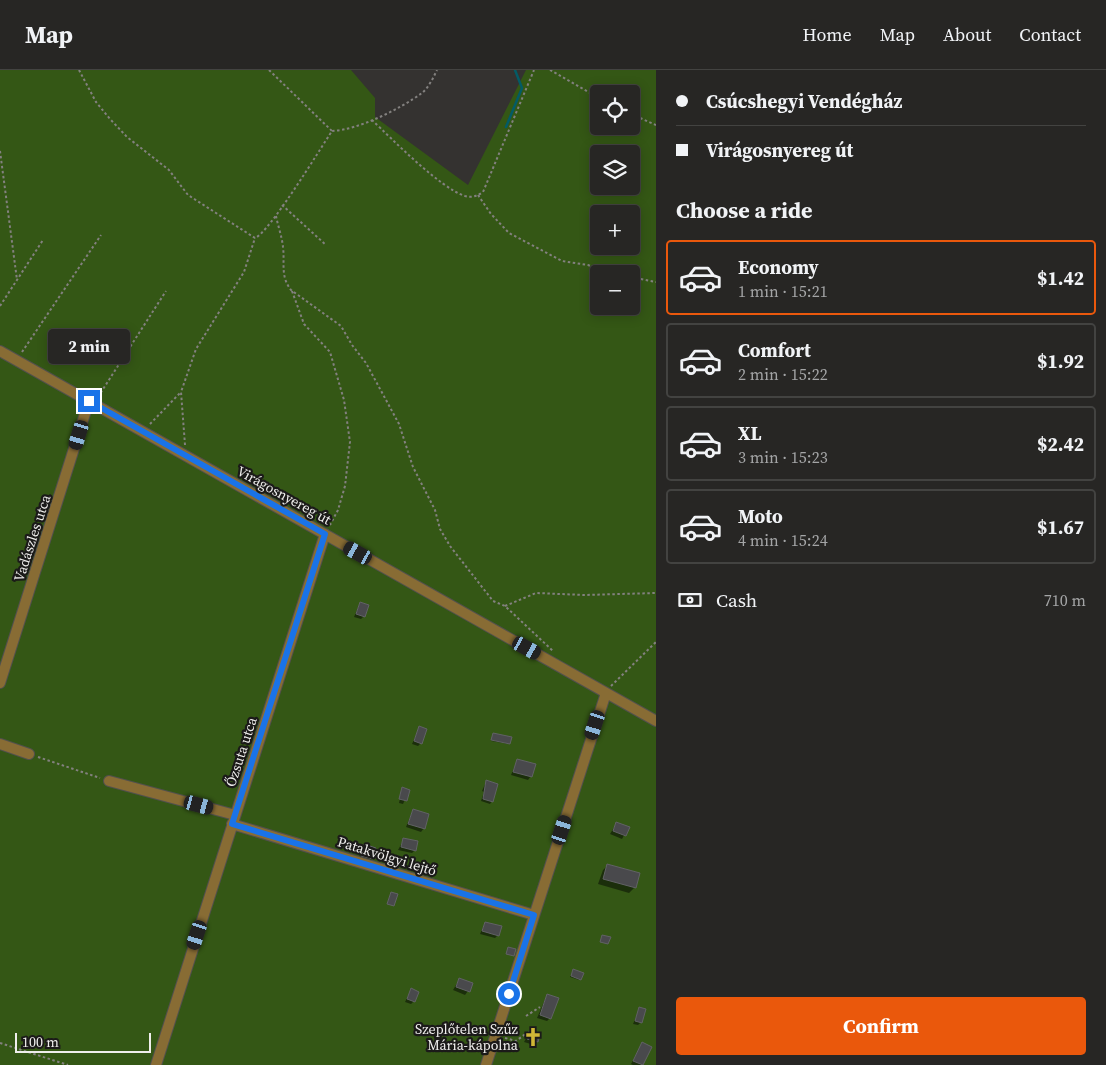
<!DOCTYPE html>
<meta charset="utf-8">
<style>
body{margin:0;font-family:"Source Serif 4",serif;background:#2f2e2c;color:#f1f3f6;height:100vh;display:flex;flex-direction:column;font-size:19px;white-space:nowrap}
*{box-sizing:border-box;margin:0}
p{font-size:16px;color:#a4a5a6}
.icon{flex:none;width:28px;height:28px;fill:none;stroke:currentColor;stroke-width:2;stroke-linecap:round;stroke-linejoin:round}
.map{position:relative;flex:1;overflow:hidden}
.details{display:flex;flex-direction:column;background:#272624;width:450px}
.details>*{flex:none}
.banner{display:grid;align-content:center;height:110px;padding:0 20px;background:#272624}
.tools{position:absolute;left:590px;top:15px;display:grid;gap:10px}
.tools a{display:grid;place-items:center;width:50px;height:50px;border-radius:5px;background:#272624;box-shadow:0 2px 12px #0003,0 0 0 1px #434341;font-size:25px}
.scale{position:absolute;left:15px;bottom:12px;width:136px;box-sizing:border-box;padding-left:5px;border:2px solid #efeeec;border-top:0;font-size:14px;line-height:18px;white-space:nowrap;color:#efeeec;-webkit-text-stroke:4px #1b1a19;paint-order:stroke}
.end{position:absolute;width:22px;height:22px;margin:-11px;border:6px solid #1a73e8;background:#fff;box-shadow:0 0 0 2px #fff}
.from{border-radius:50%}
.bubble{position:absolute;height:35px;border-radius:5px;background:#272624;box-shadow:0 2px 12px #0003,0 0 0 1px #434341;font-size:16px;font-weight:700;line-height:35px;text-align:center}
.car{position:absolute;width:15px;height:30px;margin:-15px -8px;border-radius:6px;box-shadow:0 0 4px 1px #0007;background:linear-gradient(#222 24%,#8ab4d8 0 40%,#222 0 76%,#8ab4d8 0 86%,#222 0)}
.banner b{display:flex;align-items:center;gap:18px;height:48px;font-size:19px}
.banner b+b{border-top:1px solid #434341}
.banner i{width:12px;height:12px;background:#f1f3f6}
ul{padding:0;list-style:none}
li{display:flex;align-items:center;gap:15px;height:75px;margin:0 10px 8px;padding:0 10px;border:2px solid #434341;border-radius:5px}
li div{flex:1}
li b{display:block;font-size:19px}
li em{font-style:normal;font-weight:700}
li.on{border-color:#ea580c}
li>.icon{width:45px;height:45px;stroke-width:1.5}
h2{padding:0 20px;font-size:22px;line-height:60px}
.pay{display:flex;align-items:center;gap:12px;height:55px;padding:0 20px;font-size:19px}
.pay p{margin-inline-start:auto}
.primary-button{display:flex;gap:10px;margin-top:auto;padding:10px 20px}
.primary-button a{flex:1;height:58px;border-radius:5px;background:#ea580c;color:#fff;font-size:20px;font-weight:700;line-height:58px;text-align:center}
header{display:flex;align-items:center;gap:30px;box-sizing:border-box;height:70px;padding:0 25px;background:#272624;border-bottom:1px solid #434341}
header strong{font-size:24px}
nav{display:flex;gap:28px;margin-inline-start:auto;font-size:18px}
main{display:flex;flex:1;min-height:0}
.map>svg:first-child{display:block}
</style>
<header>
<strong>Map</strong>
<nav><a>Home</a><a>Map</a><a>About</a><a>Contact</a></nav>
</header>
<main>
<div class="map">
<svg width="656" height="995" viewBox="0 0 656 995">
<rect width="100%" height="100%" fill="#343230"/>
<path fill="#345715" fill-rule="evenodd" d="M 0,0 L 351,0 L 375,28 L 375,47 L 468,115 L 526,0 L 656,0 L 656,995 L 0,995 ZM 599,24 L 631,24 L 631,56 L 599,56 ZM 599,84 L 631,84 L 631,116 L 599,116 ZM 599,144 L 631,144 L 631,176 L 599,176 ZM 599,204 L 631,204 L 631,236 L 599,236 Z"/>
<path fill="#0007" d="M 360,533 L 364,546 L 361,549 L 354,547 Z
M 420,657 L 421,673 L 418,676 L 412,674 Z
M 493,664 L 509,674 L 491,671 Z
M 517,691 L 531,706 L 528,710 L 511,705 Z
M 486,712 L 492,731 L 490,734 L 481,731 L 484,722 L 482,721 Z
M 402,719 L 409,721 L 403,734 L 399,733 Z
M 413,740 L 424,758 L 421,762 L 406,757 Z
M 616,754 L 628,758 L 622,769 L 610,764 Z
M 404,769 L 415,780 L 412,783 L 398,780 Z
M 364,776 L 372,789 L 369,792 L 358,789 Z
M 608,795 L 638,804 L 634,818 L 629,823 L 598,814 L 603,800 Z
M 485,853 L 498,865 L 495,868 L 480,864 Z
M 573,901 L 580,909 L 579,910 L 570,907 Z
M 459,910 L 468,921 L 465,925 L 453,920 Z
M 411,920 L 414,931 L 411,934 L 405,932 Z
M 547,925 L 550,948 L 547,951 L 537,948 Z
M 640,938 L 641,952 L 638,955 L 633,954 Z
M 529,963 L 539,966 L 534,975 L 524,972 Z
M 642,974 L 651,978 L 642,995 L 633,995 L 631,994 Z"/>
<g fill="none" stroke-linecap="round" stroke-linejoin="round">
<path stroke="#035b66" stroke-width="2.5" d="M 506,57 L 522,18 L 515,0"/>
</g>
<path fill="#49494c" stroke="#616265" d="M 360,532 L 369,535 L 365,547 L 356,544 Z
M 419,656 L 427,659 L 422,674 L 414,671 Z
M 493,663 L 512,667 L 510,674 L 491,670 Z
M 517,689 L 536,694 L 532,707 L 513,702 Z
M 486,710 L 498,714 L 493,732 L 483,729 Z
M 402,717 L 410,720 L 407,731 L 399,729 Z
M 413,739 L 429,744 L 425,759 L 408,754 Z
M 616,752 L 630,757 L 626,766 L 613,761 Z
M 403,768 L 418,771 L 416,781 L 401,777 Z
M 364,774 L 376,778 L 373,789 L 361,786 Z
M 607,794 L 640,803 L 636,818 L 603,809 Z
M 391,822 L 398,824 L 394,836 L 387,834 Z
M 485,852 L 502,856 L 499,866 L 482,861 Z
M 602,865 L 611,867 L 608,874 L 600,872 Z
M 508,877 L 516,879 L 514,886 L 506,884 Z
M 573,899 L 584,903 L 581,910 L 571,906 Z
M 459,908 L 473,913 L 470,922 L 456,917 Z
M 411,918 L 419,922 L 415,932 L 407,929 Z
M 547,924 L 559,928 L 551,949 L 540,945 Z
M 639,937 L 646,939 L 642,953 L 635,951 Z
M 529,961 L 540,965 L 538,972 L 527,969 Z
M 642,972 L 652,977 L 643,995 L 633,991 Z"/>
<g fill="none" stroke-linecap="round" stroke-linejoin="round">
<g stroke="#52504e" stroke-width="12">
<path id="minor" d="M 0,281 L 656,651
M 0,613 L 89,331
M 0,674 L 29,684
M 109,711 L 235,745
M 232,754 L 534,845
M 156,995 L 325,464
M 486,995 L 606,623"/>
</g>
<path stroke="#83817f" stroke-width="2" stroke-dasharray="2.5 2.5" stroke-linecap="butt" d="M 79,0 L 96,32 L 110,49 L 127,67 L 169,100 L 188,125 L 255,168 C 269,163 320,79 332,61 C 358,60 400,39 422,23 C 429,17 433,8 437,0
M 269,0 L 332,61
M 550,0 L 599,28
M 631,44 L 656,55
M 372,50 C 392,69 440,118 465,126 C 472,128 477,126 483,122 L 534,0
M 0,81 L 17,210
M 478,125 L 491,144 L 509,163 L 562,191 L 588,195 L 611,204
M 282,135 L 326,175
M 276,146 C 278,156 282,167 283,177 C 285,193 280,206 291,220 L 341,256 L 352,275 L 366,293 L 399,354 L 413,397 L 435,440 L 440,459 L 450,476 L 493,531 L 505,536 L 553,581
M 631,207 L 656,212
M 292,221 L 304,254 L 330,282 L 344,330 L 350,372 L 345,416 L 338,440 L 330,455
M 0,236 L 43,170
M 22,282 L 101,165
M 98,327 L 166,221
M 150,354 L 181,322
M 185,375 L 181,322 L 196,279 L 244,202 L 255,168
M 505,536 L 536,523 L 584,525 L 656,523
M 611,616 L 656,572
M 38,687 L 100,708
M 526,946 L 540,937
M 505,968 L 516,971 L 524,965 L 528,965
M 0,973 L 68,995"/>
<use href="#minor" stroke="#886c34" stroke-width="10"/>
</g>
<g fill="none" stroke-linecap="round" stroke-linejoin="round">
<path stroke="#1a73e8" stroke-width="6" d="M 89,331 L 325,464 L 232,754 L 534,845 L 509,924"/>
</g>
<defs>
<g id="church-bare" transform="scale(1.5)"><path d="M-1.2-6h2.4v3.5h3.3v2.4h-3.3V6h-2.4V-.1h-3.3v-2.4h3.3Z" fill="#d0b736" stroke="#1b1a19" stroke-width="2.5" paint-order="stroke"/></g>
</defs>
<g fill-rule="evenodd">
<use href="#church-bare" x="533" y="967"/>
</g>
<g text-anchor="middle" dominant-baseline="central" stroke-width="4.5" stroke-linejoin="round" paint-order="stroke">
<g font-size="14" fill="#efeeec" stroke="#1b1a19">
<text transform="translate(284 425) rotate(29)">Virágosnyereg út</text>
<text transform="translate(32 468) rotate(-72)">Vadászles utca</text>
<text transform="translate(241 682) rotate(-72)">Őzsuta utca</text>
<text transform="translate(387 786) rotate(17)">Patakvölgyi lejtő</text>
</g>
<g font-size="14" fill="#efeeec" stroke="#1b1a19" text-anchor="end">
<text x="518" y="959">Szeplőtelen Szűz<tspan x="518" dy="16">Mária-kápolna</tspan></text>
</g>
</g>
</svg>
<div class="tools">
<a><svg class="icon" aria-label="locate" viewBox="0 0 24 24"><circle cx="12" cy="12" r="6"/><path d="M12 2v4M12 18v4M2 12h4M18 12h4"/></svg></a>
<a><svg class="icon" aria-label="layers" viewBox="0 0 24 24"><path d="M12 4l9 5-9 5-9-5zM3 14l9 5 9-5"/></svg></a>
<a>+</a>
<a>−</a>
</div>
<div class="scale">100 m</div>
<i class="end from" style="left:509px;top:924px"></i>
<i class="end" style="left:89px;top:331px"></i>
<div class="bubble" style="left:48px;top:259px;width:82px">2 min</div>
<i class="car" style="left:79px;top:365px;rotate:197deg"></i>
<i class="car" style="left:358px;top:483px;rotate:299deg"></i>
<i class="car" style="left:527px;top:578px;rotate:119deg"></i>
<i class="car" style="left:595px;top:655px;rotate:198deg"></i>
<i class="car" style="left:199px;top:735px;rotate:105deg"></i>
<i class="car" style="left:562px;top:760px;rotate:18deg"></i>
<i class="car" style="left:197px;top:865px;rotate:198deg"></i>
</div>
<section class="details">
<div class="banner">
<b><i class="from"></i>Csúcshegyi Vendégház</b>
<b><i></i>Virágosnyereg út</b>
</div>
<h2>Choose a ride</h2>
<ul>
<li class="on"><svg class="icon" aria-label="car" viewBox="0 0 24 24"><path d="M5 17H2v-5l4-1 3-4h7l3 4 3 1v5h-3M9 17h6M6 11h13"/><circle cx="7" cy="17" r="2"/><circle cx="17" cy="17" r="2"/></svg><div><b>Economy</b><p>1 min · 15:21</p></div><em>$1.42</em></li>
<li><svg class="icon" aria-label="car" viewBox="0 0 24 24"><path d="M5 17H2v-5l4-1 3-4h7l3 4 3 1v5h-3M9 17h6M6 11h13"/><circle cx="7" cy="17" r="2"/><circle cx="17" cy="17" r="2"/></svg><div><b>Comfort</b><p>2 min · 15:22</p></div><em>$1.92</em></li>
<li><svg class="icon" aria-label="car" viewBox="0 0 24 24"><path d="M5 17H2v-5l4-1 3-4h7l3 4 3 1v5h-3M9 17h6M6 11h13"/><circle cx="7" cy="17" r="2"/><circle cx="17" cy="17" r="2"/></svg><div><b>XL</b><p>3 min · 15:23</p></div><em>$2.42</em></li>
<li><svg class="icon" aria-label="car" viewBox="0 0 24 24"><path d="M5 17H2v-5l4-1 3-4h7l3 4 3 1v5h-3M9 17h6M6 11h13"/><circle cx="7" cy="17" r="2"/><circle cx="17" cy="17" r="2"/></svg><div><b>Moto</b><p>4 min · 15:24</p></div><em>$1.67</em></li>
</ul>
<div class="pay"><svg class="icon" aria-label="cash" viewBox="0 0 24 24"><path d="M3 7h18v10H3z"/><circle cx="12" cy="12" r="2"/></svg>Cash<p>710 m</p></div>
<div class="primary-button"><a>Confirm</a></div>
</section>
</main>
